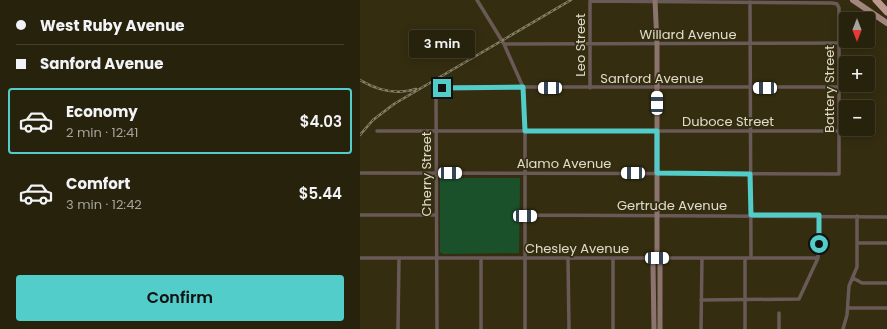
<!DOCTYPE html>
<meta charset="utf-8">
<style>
body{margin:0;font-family:Poppins,sans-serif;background:#2f2a15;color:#f1f3f6;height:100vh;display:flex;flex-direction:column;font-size:15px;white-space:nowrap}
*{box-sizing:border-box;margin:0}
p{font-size:13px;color:#a4a49d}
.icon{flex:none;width:22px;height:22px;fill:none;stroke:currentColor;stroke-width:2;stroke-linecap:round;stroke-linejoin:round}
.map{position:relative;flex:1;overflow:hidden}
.drawer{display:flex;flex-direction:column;background:#27220c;width:360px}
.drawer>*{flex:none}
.top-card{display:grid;align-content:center;height:88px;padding:0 16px;background:#27220c}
.needle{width:26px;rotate:180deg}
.controls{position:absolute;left:479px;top:12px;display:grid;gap:8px}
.controls a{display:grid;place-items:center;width:36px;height:36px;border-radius:4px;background:#27220c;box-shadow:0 2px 10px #0003,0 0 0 1px #433f2d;font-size:20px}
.end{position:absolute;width:18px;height:18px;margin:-9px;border:5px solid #53cdc9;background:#111;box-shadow:0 0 0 2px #111}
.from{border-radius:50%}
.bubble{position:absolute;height:28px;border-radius:4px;background:#27220c;box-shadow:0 2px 10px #0003,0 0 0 1px #433f2d;font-size:13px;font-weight:600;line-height:28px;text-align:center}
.car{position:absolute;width:12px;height:24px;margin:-12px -6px;border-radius:5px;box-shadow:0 0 3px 1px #0007;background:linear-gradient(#fff 24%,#345 0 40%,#fff 0 76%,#345 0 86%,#fff 0)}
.top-card b{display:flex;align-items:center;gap:14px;height:38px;font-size:15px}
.top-card b+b{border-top:1px solid #433f2d}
.top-card i{width:10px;height:10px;background:#f1f3f6}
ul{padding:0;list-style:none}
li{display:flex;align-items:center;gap:12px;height:66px;margin:0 8px 6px;padding:0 8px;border:2px solid transparent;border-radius:4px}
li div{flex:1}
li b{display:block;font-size:15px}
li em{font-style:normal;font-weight:600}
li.on{border-color:#53cdc9}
li>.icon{width:36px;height:36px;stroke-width:1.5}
.action{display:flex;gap:8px;margin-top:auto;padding:8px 16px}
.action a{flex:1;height:46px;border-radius:4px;background:#53cdc9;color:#111;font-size:16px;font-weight:600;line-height:46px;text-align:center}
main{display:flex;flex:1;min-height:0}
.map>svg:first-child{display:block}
</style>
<main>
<section class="drawer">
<div class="top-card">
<b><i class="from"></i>West Ruby Avenue</b>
<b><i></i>Sanford Avenue</b>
</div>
<ul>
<li class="on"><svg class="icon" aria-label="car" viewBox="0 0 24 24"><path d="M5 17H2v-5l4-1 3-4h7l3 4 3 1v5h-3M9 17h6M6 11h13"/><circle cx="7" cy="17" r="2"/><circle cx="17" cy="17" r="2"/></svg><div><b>Economy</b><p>2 min · 12:41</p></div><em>$4.03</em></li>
<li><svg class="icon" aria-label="car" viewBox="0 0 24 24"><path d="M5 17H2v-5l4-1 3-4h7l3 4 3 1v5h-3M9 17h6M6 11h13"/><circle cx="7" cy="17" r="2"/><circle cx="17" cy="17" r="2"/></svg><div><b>Comfort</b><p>3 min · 12:42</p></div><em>$5.44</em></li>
</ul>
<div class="action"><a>Confirm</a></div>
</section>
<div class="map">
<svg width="527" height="329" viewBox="0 0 527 329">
<rect width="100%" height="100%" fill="#342d10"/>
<path fill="#1a512b" d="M 80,178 L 160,178 L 159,253 L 83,254 L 80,252 Z"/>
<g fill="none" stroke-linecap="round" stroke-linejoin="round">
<path stroke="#695a57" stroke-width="3.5" d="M 117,0 L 144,44 L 163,87 L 165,131 L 165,329
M 390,2 L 391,258
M 144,44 L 514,43
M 17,131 L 479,131
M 0,173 L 479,174 L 479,8 L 477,4 L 472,3 L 230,1 L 230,88
M 0,215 L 76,215
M 165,215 L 527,217
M 498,243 L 527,243
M 0,258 L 458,258
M 121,258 L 121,329
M 208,258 L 209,329
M 253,258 L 253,329
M 493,278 L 502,283 L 527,283
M 341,300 L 439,299 L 458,258 L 459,215
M 488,308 L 527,308
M 38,329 L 39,258
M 77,329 L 76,95 L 78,90 L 87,87 L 506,87
M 341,329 L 342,258
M 385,329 L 385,258
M 419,329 L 419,313
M 483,329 L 487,315 L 489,286 L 497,267 L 497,216"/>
<path stroke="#8b736e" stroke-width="5" d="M 295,0 L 297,44 L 297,258 L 300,263 L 300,329
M 294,329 L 293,263 L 297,258"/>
<path stroke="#a58780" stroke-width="6" d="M 493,0 L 527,23"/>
<path stroke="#bc988f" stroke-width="7" d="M 516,0 L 527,12"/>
<g stroke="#857f68" stroke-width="2.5">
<path id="rail" d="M 0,80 C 17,90 37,95 56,89
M 0,135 L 13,120 L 34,104 L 211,0"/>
</g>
<use href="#rail" stroke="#342d10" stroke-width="1" stroke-dasharray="3" stroke-linecap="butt"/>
</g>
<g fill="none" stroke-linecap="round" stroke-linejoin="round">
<path stroke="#53cdc9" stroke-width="5" d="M 82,88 L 163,87 L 165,131 L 297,131 L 297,173 L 390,174 L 391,215 L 459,215 L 459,244"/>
</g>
<g text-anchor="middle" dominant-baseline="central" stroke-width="3.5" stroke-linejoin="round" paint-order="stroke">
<g font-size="13" fill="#e0dccb" stroke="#342d10">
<text x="328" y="34">Willard Avenue</text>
<text transform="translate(220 45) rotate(-90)">Leo Street</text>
<text x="292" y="78">Sanford Avenue</text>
<text transform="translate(469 89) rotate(-90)">Battery Street</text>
<text x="368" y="121">Duboce Street</text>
<text x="204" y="163">Alamo Avenue</text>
<text transform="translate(66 174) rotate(-90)">Cherry Street</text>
<text x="312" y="205">Gertrude Avenue</text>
<text x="217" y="248">Chesley Avenue</text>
</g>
</g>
</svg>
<div class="controls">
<a><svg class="needle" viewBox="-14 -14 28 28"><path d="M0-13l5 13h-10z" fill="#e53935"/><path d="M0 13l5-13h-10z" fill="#a4a49d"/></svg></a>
<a>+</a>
<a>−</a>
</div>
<i class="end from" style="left:459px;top:244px"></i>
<i class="end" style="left:82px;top:88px"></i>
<div class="bubble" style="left:49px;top:30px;width:66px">3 min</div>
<i class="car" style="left:190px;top:88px;rotate:270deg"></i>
<i class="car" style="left:405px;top:88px;rotate:270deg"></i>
<i class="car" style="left:297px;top:103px;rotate:0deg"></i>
<i class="car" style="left:90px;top:173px;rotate:90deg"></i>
<i class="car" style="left:273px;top:173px;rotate:270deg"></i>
<i class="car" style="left:165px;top:216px;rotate:90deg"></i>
<i class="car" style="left:297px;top:258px;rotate:90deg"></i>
</div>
</main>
